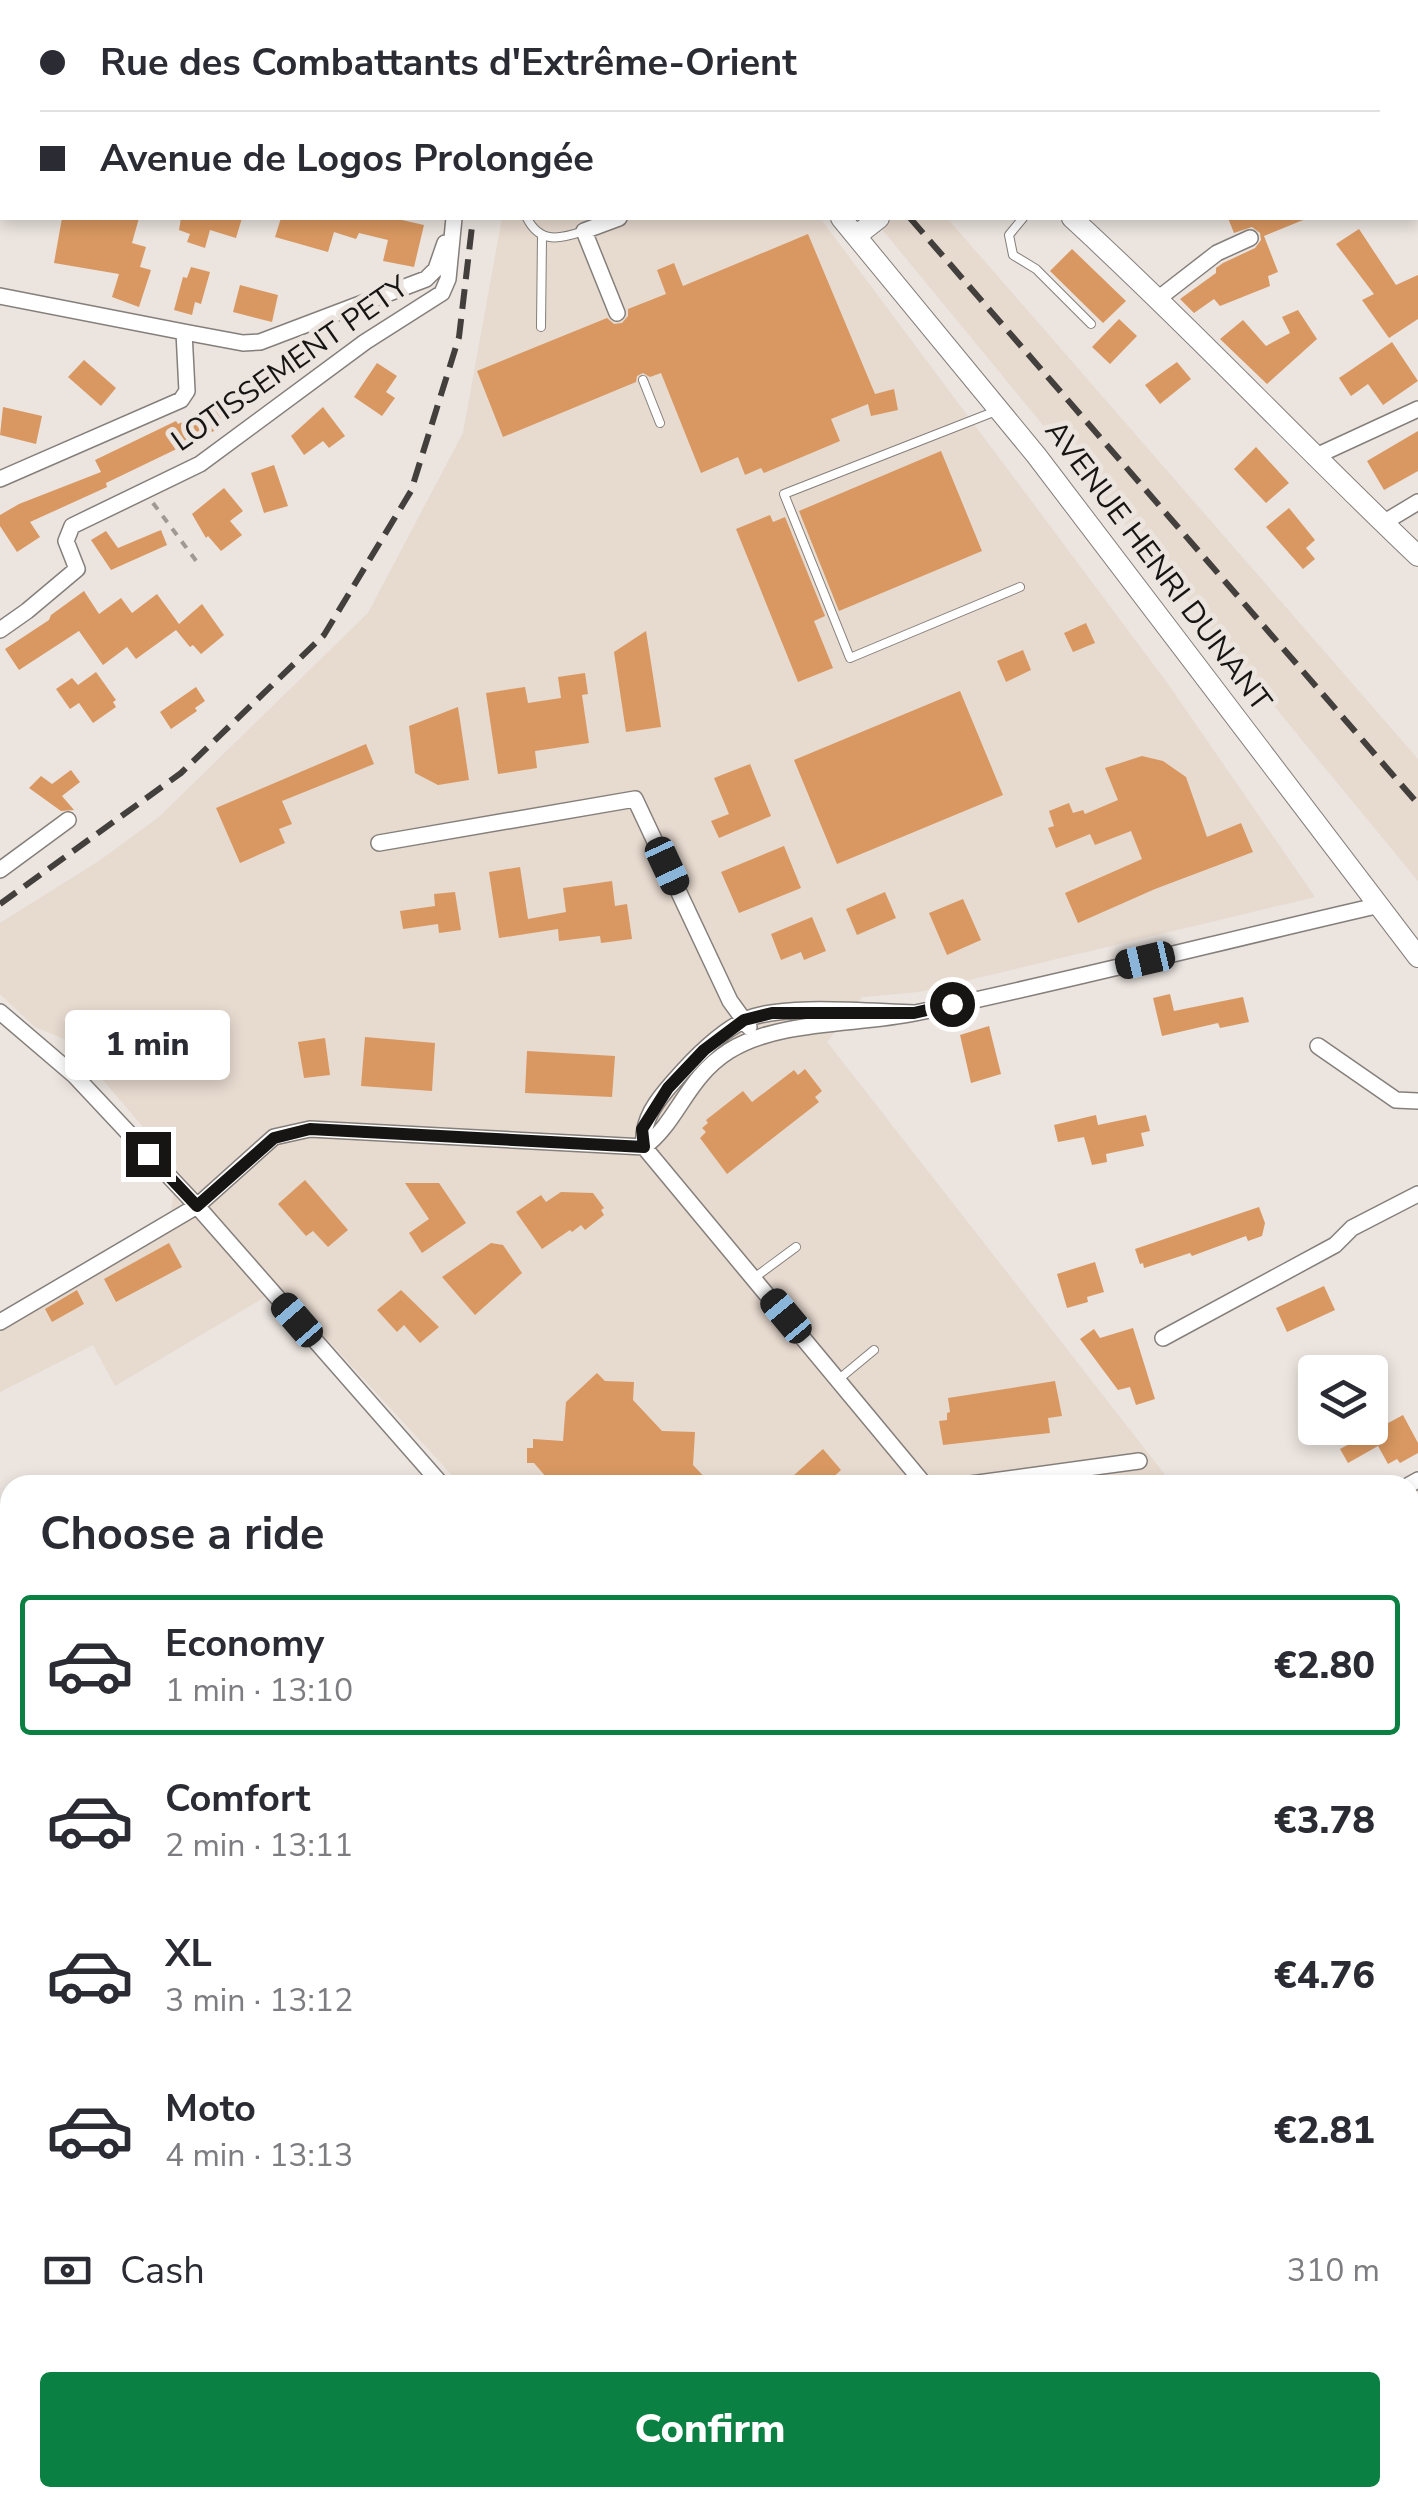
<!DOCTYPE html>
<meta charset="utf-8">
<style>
body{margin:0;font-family:"Nunito Sans",sans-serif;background:#f7f7f7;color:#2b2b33;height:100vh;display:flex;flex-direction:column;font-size:38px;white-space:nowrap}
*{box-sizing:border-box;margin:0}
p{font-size:32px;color:#7c7c81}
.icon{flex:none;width:55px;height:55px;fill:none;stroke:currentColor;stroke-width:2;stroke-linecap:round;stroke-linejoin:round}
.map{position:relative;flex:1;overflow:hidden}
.drawer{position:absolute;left:0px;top:1475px;width:1420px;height:1032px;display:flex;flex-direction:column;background:#fff;border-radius:30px 30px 0 0;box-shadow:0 5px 15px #0003}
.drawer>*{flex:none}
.hud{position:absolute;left:0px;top:0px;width:1420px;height:220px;box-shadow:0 5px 15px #0003;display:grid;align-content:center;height:220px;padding:0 40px;background:#fff}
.controls{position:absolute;left:1298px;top:1355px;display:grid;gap:20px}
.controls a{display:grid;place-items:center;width:90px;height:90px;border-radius:10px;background:#fff;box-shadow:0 5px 15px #0003;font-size:50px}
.end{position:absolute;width:45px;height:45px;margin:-22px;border:12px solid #171513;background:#fff;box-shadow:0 0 0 5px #fff}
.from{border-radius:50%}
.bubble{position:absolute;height:70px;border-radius:10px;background:#fff;box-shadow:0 5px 15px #0003;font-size:32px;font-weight:800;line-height:70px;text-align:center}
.car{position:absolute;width:30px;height:60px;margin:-30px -15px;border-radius:12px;box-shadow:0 0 8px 2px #0007;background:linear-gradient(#222 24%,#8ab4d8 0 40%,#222 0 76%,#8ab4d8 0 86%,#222 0)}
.hud b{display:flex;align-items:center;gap:35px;height:95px;font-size:38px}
.hud b+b{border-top:2px solid #e1e1e2}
.hud i{width:25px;height:25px;background:#2b2b33}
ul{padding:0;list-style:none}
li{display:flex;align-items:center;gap:30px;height:140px;margin:0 20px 15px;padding:0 20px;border:5px solid transparent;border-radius:10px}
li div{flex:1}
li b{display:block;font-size:38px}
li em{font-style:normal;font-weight:800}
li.on{border-color:#0b8043}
li>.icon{width:90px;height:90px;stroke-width:1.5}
h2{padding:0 40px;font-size:45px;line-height:120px}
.pay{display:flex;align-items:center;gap:25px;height:110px;padding:0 40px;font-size:38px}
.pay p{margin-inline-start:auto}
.action{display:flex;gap:20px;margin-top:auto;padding:20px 40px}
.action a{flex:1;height:115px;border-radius:10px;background:#0b8043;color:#fff;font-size:40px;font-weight:800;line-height:115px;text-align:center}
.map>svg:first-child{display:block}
</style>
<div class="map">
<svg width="1418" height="2507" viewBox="0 0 1418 2507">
<rect width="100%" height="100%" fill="#ebe4df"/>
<path fill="#e7dacf" d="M 502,218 L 820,218 L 1168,684 L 1315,897 L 919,992 L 862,997 L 827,1042 L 1173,1485 L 461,1485 L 280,1288 L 115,1386 L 93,1345 L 0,1392 L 0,1322 L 170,1220 L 177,1166 L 69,1041 L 35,1027 L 0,994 L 0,923 L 99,861 L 159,817 L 368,613 L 463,433 Z
M 894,218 L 947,218 L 1418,759 L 1418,881 L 881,228 Z"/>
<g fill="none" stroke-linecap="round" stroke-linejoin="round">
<path stroke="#5bd1d5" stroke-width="35" d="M 51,2 L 55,0
M 0,41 L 2,39"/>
</g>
<path fill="#d99861" d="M 62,218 L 139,218 L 132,243 L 146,247 L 140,267 L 151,270 L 139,307 L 112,297 L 119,274 L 54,263 Z
M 181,218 L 242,218 L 236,238 L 210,230 L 205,248 L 187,242 L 190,234 L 179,230 Z
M 281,218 L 393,218 L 424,225 L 414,267 L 383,261 L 388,240 L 359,233 L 356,239 L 334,232 L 328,252 L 275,237 Z
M 1228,218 L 1308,218 L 1264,236 L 1278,272 L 1268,276 L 1270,286 L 1220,306 L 1214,299 L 1194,313 L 1180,299 L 1216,273 L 1216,268 L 1223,263 L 1255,248 L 1261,240 L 1260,233 L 1252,227 L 1234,233 Z
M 1359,229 L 1396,285 L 1418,275 L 1418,319 L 1389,338 L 1362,300 L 1374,294 L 1336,244 Z
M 808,234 L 875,394 L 894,389 L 898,410 L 871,416 L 868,404 L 831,419 L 840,441 L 764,473 L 761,468 L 745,475 L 738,457 L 701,473 L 661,373 L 650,377 L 643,373 L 637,376 L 636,382 L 503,437 L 477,371 L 607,318 L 614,324 L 622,323 L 628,316 L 628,309 L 666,294 L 657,270 L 674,263 L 683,286 Z
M 1072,249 L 1126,301 L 1103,323 L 1050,271 Z
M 191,267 L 210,272 L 201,304 L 195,302 L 192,315 L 174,310 L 183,277 L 187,278 Z
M 240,285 L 278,295 L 272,322 L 233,312 Z
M 1298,310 L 1317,339 L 1267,384 L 1220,339 L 1243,320 L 1266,346 L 1290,333 L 1282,317 Z
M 1119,319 L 1137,336 L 1110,364 L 1092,347 Z
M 1392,342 L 1418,381 L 1383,405 L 1368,384 L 1351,396 L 1339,378 Z
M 84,360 L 116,388 L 101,406 L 68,377 Z
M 1177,362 L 1191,379 L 1160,404 L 1145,385 Z
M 377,363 L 397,376 L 386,392 L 395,398 L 382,416 L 354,397 Z
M 232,389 L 241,407 L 217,420 L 207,403 Z
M 3,407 L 42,416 L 36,444 L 0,435 Z
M 323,407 L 345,436 L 329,448 L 323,441 L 304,455 L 291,436 Z
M 207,411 L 216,430 L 106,483 L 107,487 L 30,522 L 40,537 L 17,552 L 0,526 L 0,515 L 19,504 L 101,472 L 95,460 L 176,421 L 178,424 Z
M 1418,431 L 1418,471 L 1384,490 L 1367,461 Z
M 1256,447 L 1289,483 L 1266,503 L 1234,469 Z
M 941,451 L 982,551 L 839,611 L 799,511 Z
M 274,465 L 288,506 L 264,513 L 251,473 Z
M 224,488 L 243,511 L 230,521 L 242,535 L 221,551 L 208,536 L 206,538 L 192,514 Z
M 1289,508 L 1315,540 L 1306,548 L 1315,559 L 1303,569 L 1266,527 Z
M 770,515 L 773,522 L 785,517 L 825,616 L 814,621 L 833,668 L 798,682 L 736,529 Z
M 161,530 L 167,545 L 111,570 L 91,540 L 106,531 L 118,548 Z
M 84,591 L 99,614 L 121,598 L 132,613 L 157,594 L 179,624 L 202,604 L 224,635 L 201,654 L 193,645 L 190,647 L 176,630 L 136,659 L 127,647 L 103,665 L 79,631 L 19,670 L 5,649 L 49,620 L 51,615 Z
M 1086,623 L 1095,643 L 1073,652 L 1064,633 Z
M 646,631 L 661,727 L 626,732 L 614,652 Z
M 1023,650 L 1031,670 L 1006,682 L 997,661 Z
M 96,672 L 116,700 L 113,702 L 116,707 L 93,723 L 79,703 L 70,709 L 56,689 L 72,678 L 78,685 Z
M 585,673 L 588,694 L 582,695 L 589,743 L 535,751 L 537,768 L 498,774 L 486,693 L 525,687 L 528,703 L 561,698 L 558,677 Z
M 196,687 L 205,701 L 195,708 L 197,711 L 171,729 L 160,712 Z
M 960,691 L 1003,795 L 837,864 L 794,760 Z
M 458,707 L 469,780 L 438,785 L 415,773 L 409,726 Z
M 366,744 L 374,764 L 282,801 L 292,824 L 279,829 L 285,843 L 240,863 L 216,808 Z
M 1142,756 L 1163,761 L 1186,777 L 1207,837 L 1241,823 L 1253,852 L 1155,889 L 1078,923 L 1065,893 L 1142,859 L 1131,831 L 1095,845 L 1090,834 L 1056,848 L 1048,828 L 1054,826 L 1049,811 L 1069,803 L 1073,813 L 1083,810 L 1085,814 L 1118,800 L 1105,768 Z
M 750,764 L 771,816 L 719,838 L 711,821 L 729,814 L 714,778 Z
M 71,770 L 80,782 L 62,796 L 74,810 L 61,811 L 29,788 L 41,776 L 52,784 Z
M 784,846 L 801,888 L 739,913 L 721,872 Z
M 520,867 L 528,919 L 566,912 L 563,888 L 612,881 L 615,906 L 627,904 L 632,939 L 601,943 L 600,936 L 559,941 L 558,929 L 499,938 L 489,872 Z
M 455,892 L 461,930 L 439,933 L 438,924 L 403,929 L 400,911 L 435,906 L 434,894 Z
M 885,892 L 896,918 L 857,935 L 846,909 Z
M 963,899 L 981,940 L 947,955 L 929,913 Z
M 812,917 L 826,951 L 804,960 L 801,952 L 781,960 L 771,934 Z
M 1170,994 L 1174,1011 L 1243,997 L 1249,1022 L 1220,1028 L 1218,1023 L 1162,1036 L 1153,998 Z
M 989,1026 L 1001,1074 L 971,1083 L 960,1035 Z
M 365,1037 L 435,1043 L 432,1091 L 361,1086 Z
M 325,1038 L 330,1075 L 304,1078 L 298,1042 Z
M 527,1051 L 615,1056 L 612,1097 L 525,1093 Z
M 805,1069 L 822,1091 L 815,1097 L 819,1102 L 727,1174 L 700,1138 L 706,1132 L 702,1128 L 708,1123 L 706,1120 L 743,1091 L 752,1102 L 794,1070 L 798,1075 Z
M 1096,1115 L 1098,1125 L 1146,1115 L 1150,1131 L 1141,1133 L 1144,1146 L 1106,1154 L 1107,1162 L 1092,1165 L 1084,1137 L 1058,1142 L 1054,1125 Z
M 305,1180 L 348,1230 L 328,1247 L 313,1231 L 306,1236 L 278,1204 Z
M 405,1183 L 439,1183 L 466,1223 L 422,1253 L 409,1233 L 429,1219 Z
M 561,1192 L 593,1193 L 604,1208 L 601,1210 L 604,1215 L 585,1230 L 581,1225 L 572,1232 L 570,1230 L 542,1249 L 516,1212 L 541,1195 L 546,1202 Z
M 1259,1207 L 1265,1223 L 1262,1236 L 1248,1241 L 1246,1236 L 1192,1256 L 1190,1253 L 1144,1268 L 1143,1263 L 1140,1264 L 1135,1249 Z
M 169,1243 L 182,1267 L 116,1302 L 104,1279 Z
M 491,1243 L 503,1245 L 522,1273 L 475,1315 L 442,1277 Z
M 1095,1262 L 1104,1292 L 1087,1297 L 1088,1302 L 1067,1308 L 1057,1274 Z
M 1324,1286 L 1335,1310 L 1287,1332 L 1276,1308 Z
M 77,1290 L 84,1304 L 52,1322 L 45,1309 Z
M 401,1290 L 439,1327 L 420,1343 L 404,1325 L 397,1332 L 377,1310 Z
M 1133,1328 L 1155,1399 L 1136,1405 L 1130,1387 L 1118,1390 L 1080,1339 L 1094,1329 L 1100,1338 Z
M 597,1373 L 605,1381 L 634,1382 L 633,1400 L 662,1431 L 695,1432 L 693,1465 L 712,1485 L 553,1485 L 534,1463 L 527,1463 L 527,1448 L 533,1448 L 533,1439 L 563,1441 L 566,1402 Z
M 1055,1381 L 1062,1416 L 1048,1418 L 1050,1433 L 943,1445 L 939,1421 L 947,1420 L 947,1413 L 950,1412 L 948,1398 Z
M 1403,1415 L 1418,1443 L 1418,1453 L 1400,1463 L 1397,1459 L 1388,1464 L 1378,1446 L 1348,1463 L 1340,1449 Z
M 823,1449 L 841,1470 L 825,1485 L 783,1485 Z"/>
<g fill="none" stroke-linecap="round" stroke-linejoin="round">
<g stroke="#857f7b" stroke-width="10">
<path id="service" d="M 498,0 L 498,2
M 527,218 C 540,244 560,239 584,231
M 1023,218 L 1009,235 L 1013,255 L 1036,269 L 1091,324
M 541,327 L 542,236
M 643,380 L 660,423
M 996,411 L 784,494 L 850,658 L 1020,587
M 754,1278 L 796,1247
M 839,1379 L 874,1350"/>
</g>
<g stroke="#857f7b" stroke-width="18">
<path id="minor" d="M 435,0 L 436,2
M 1015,0 L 1017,2
M 1065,0 L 1066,2
M 1191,0 L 1192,2
M 83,2 L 87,0
M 968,2 L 971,0
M 1120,2 L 1129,0
M 0,62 L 2,60
M 0,120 L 2,120
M 0,296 L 184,332
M 1159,298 L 1217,253 L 1250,238
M 617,313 L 584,231 L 619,218
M 1314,457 L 1418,409
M 0,479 L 181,400 L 187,391 L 184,332 L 243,343 L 260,342 L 426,279 L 436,269 L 445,243
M 1383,523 L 1418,502
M 0,630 L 27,611 L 77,569 L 66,541 L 72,526 L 200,464 L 365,342 L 442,293 L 448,279 L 454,218
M 379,843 L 635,799 L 730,1001 L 749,1027
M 0,870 L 68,820
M 0,1012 L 75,1076 L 197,1206 L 0,1322
M 914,1013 C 873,1012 780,1003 745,1020 C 719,1033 694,1058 675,1080 C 657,1100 641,1120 644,1147 C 678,1122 686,1078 729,1051 C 778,1020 858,1025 915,1013 C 1069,981 1223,941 1376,906
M 1318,1046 L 1396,1100 L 1418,1101
M 1163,1338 L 1335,1245 L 1352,1228 L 1418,1194
M 442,1485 L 197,1206 L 274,1137 L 310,1129 L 644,1147 L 925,1485
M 963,1485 L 1139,1461
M 1409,1485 L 1418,1480
M 1410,1739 L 1418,1747
M 0,2067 L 10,2061
M 0,2161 L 10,2177
M 298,2498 L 302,2507"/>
</g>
<g stroke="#857f7b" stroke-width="22">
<path id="tertiary" d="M 661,0 L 663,2
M 888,0 L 889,2
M 841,218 L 1036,455 L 1418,957
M 1072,218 C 1191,327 1301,445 1418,556
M 856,236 L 879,218"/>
</g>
<g stroke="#857f7b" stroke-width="25">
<path id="secondary" d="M 1410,2079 L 1418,2076
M 163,2507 L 185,2498"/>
</g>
<path stroke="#9e9995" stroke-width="4" stroke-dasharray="8 8" stroke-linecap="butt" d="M 787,0 L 789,2
M 153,503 L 197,562
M 0,2379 L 10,2373
M 49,2498 L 54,2507
M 81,2498 L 86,2507
M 99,2498 L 104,2507
M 121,2498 L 127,2507
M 1139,2498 L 1143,2507"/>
<use href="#service" stroke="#fff" stroke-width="8"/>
<use href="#minor" stroke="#fff" stroke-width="15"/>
<use href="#tertiary" stroke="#fff" stroke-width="20"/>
<use href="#secondary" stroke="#fff" stroke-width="22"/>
<path stroke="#423f3d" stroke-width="6" stroke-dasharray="20 10" stroke-linecap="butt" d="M 459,0 L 460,2
M 705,0 L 708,2
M 736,0 L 738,2
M 910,218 L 1418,804
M 0,904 L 181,773 L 324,635 L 411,491 L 459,337 L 473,218"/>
</g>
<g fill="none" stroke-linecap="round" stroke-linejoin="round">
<path stroke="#171513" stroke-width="12" d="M 148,1154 L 197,1206 L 274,1138 L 310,1129 L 644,1147 L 642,1129 L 668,1088 L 704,1050 L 744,1020 L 772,1013 L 914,1013 L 952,1004"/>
</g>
<g text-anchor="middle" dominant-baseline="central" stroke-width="10" stroke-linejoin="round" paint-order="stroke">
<g font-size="30" fill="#171513" stroke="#ebe4df">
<text transform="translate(290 364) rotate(-35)">LOTISSEMENT PETY</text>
<text transform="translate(1158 566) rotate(53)">AVENUE HENRI DUNANT</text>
</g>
</g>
</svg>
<div class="controls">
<a><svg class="icon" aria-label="layers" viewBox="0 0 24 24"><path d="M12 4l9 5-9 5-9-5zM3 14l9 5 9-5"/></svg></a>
</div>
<i class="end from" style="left:952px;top:1004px"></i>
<i class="end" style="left:148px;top:1154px"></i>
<div class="bubble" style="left:65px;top:1010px;width:165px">1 min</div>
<i class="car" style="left:667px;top:866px;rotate:155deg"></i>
<i class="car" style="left:1145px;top:960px;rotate:257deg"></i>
<i class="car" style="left:786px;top:1316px;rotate:320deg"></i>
<i class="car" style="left:297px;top:1320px;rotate:319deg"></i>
<div class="hud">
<b><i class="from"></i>Rue des Combattants d'Extrême-Orient</b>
<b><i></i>Avenue de Logos Prolongée</b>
</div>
<section class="drawer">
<h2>Choose a ride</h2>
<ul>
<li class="on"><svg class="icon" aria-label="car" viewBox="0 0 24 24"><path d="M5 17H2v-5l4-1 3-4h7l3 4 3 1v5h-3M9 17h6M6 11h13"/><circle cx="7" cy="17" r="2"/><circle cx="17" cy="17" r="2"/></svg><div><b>Economy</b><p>1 min · 13:10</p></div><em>€2.80</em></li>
<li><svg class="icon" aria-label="car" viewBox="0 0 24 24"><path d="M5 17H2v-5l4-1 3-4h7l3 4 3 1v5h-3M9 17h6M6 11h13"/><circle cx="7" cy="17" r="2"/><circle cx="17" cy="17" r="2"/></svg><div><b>Comfort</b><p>2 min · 13:11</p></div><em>€3.78</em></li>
<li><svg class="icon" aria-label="car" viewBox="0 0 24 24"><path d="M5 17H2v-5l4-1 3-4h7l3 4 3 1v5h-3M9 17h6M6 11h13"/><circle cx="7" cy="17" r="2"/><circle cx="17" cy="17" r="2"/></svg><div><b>XL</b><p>3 min · 13:12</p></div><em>€4.76</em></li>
<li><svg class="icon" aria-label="car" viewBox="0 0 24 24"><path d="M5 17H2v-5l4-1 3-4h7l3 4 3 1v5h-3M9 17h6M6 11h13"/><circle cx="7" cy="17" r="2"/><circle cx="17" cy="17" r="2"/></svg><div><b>Moto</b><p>4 min · 13:13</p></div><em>€2.81</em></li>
</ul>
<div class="pay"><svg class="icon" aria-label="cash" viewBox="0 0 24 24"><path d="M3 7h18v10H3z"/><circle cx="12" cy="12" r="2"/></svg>Cash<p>310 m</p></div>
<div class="action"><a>Confirm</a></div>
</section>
</div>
